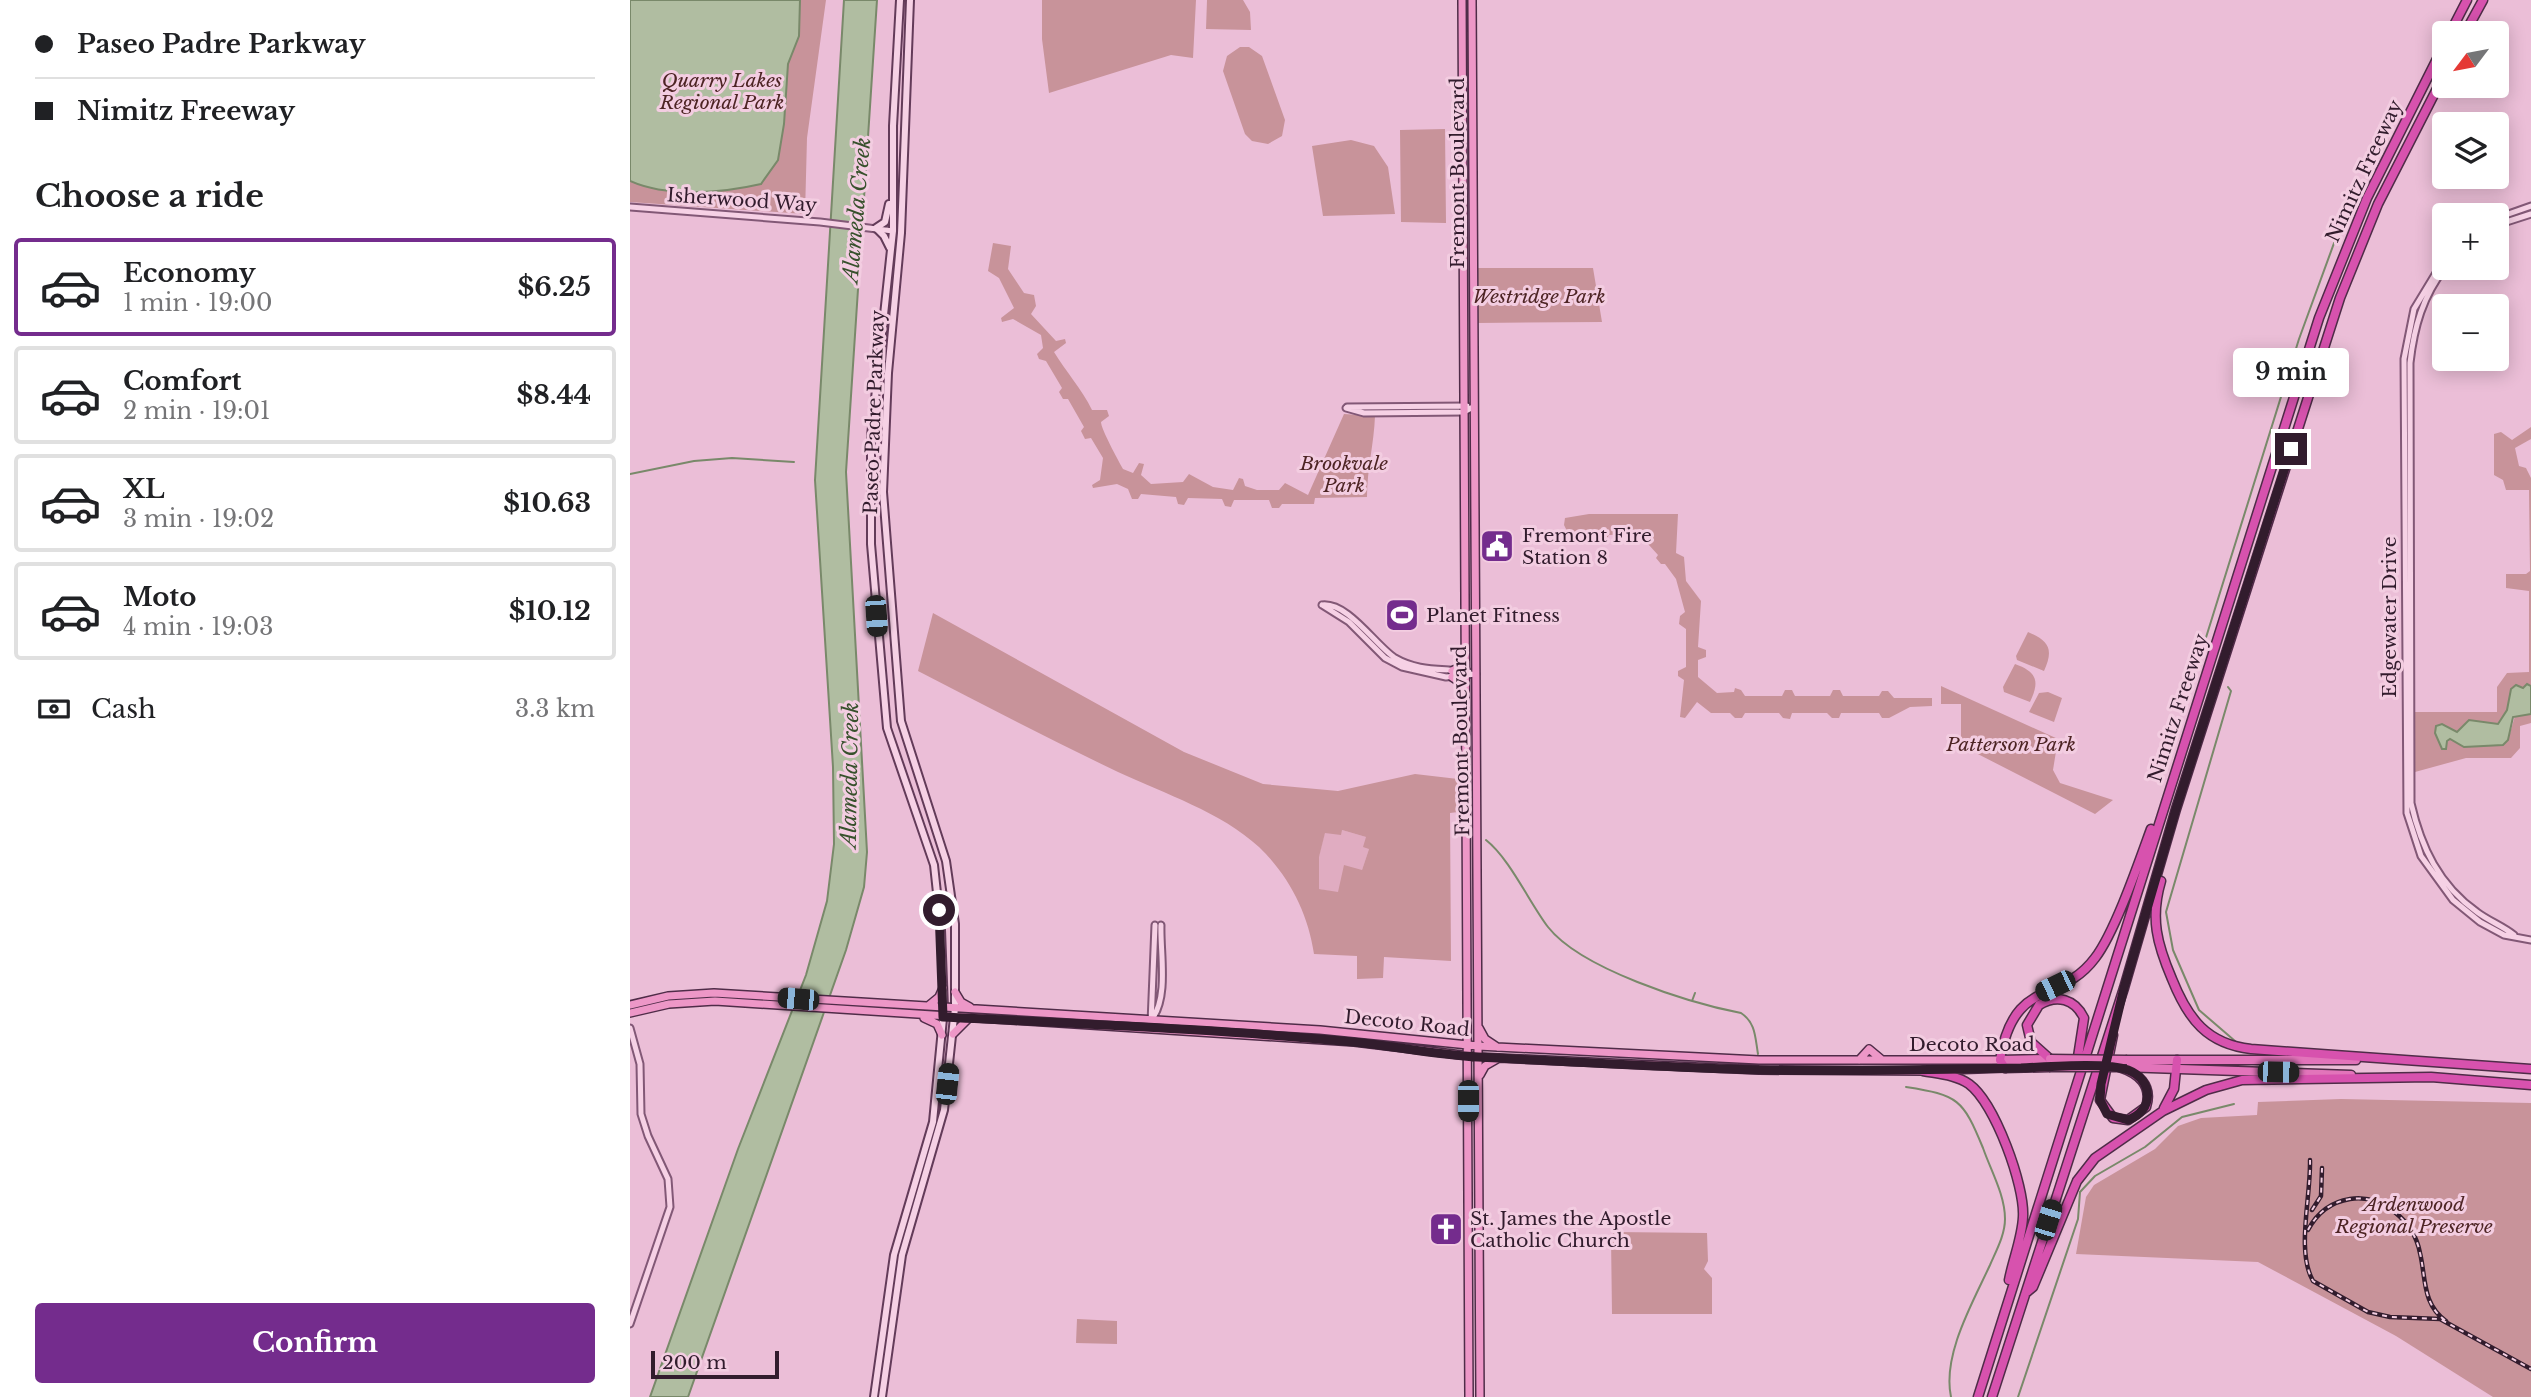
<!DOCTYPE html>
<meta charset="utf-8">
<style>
body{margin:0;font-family:"Libre Baskerville",serif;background:#f6f6f6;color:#202124;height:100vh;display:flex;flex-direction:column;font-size:26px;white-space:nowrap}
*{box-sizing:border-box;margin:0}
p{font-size:23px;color:#757577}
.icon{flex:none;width:38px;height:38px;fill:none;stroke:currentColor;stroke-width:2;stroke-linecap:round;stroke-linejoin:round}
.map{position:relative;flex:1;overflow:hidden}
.side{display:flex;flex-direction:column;background:#fff;width:630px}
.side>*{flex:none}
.hud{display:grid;align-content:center;height:154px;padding:0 35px;background:#fff}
.needle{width:46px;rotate:238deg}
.tools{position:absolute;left:1802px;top:21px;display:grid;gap:14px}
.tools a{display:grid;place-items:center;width:77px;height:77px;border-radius:7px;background:#fff;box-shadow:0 4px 18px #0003;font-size:35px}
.scale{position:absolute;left:21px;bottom:18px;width:128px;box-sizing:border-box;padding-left:7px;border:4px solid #321c2d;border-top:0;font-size:19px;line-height:24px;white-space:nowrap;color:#321c2d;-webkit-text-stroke:5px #f3cde1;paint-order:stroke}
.end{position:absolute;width:32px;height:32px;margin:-16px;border:9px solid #321c2d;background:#fff;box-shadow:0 0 0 4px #fff}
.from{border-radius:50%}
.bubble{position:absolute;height:49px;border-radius:7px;background:#fff;box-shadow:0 4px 18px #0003;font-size:23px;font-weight:700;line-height:49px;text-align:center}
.car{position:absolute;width:21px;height:42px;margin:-21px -10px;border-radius:9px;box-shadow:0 0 5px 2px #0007;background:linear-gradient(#222 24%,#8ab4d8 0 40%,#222 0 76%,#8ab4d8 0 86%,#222 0)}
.hud b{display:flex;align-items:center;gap:24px;height:66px;font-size:26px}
.hud b+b{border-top:2px solid #e0e0e0}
.hud i{width:18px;height:18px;background:#202124}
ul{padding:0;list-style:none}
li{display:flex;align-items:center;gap:21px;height:98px;margin:0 14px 10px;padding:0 21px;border:4px solid #e0e0e0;border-radius:7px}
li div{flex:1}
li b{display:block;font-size:26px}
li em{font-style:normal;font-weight:700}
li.current{border-color:#742c8d}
li>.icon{width:63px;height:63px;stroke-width:1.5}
h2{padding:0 35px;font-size:32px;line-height:84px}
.pay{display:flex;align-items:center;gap:18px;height:77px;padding:0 35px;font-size:26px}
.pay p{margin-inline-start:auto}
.action{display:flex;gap:14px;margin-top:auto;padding:14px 35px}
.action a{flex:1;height:80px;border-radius:7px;background:#742c8d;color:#fff;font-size:28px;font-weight:700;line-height:80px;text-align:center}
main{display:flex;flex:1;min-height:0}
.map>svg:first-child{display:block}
</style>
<main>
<section class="side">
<div class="hud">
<b><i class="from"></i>Paseo Padre Parkway</b>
<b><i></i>Nimitz Freeway</b>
</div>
<h2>Choose a ride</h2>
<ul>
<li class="current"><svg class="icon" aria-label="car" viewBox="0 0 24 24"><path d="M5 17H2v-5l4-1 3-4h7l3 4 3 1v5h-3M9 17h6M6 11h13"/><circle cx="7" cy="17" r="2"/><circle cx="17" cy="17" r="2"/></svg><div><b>Economy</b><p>1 min · 19:00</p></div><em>$6.25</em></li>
<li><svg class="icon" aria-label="car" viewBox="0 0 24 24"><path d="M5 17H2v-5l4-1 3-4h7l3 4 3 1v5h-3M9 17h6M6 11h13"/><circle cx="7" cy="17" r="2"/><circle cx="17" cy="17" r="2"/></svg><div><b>Comfort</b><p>2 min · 19:01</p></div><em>$8.44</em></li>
<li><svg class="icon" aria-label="car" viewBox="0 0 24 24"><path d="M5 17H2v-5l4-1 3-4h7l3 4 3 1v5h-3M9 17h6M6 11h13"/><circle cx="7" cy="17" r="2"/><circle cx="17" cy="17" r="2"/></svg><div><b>XL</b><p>3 min · 19:02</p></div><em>$10.63</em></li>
<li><svg class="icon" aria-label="car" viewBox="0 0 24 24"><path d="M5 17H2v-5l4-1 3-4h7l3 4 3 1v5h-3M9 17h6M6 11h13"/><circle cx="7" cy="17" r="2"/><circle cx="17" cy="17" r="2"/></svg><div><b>Moto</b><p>4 min · 19:03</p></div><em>$10.12</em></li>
</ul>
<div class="pay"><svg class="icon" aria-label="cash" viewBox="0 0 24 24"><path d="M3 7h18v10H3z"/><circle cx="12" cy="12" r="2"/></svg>Cash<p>3.3 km</p></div>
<div class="action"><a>Confirm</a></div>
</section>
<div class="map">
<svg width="1901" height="1397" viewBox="0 0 1901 1397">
<rect width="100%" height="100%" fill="#ebbed7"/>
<path fill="#e0acc1" d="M 712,830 L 736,837 L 739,849 L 732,870 L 708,893 L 689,889 L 689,856 L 695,832 Z"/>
<path fill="#c8939a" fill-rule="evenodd" d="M 0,0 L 196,0 L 177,138 L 175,214 L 0,202 Z
M 412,0 L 566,0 L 563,58 L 541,55 L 419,93 L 412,39 Z
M 577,0 L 613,0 L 620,12 L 621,30 L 576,29 Z
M 610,47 L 619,47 L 632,56 L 655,120 L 652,136 L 638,144 L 622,141 L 615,134 L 593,71 L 597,56 Z
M 815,129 L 816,223 L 771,222 L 770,130 Z
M 721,140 L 744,146 L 758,167 L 765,214 L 693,216 L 682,146 Z
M 363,243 L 381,246 L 378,269 L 394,293 L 404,295 L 406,306 L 401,314 L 426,341 L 435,339 L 436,343 L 424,352 C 436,372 452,389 462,410 L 477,410 L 479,416 L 471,422 C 471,429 488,460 493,469 L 503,473 L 509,463 L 514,464 L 511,475 L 521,484 L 553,482 L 559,474 L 583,487 L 603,490 L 609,478 L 613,479 L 615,486 L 627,490 L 649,490 L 655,483 L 678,495 L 714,414 L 745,416 C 744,444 737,469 737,497 L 685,498 L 684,504 L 652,504 L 649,508 L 642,508 L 639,500 L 604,500 L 601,507 L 595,506 L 592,499 L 558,498 L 554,505 L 548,504 L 546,497 L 511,494 L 508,499 L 502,499 L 498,489 L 487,484 L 463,488 L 462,485 L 470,480 L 473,458 L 461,438 L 455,439 L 451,431 L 454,427 L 438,399 L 433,399 L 429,392 L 432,388 L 416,361 L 409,359 L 407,354 L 413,348 L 411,335 L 383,319 L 372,322 L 371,318 L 384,308 L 369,278 L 358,271 Z
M 847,268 L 963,268 L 972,322 L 847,323 Z
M 1901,427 L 1901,439 L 1885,448 L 1889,466 L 1896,468 L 1901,478 L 1901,686 L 1897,684 L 1893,688 L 1882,688 L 1877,710 L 1868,724 L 1839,720 L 1827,732 L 1814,725 L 1805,733 L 1812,749 L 1820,739 L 1834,747 L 1873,745 L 1878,740 L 1885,716 L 1901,714 L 1901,723 L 1890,726 L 1890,748 L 1881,758 L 1836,758 L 1785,772 L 1784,712 L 1867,712 L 1867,687 L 1877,673 L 1899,672 L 1899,591 L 1876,588 L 1876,574 L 1896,574 L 1900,571 L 1899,490 L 1876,490 L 1873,480 L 1864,475 L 1864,434 L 1871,432 L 1882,440 Z
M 959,514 L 1048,514 L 1046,553 L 1054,557 L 1056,581 L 1071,601 L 1068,647 L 1076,650 L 1076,657 L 1068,660 L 1068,677 L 1087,693 L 1104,692 L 1105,688 L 1111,690 L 1115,696 L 1152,696 L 1155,690 L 1162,690 L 1165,696 L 1200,696 L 1203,690 L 1210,690 L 1213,696 L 1249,696 L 1252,691 L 1258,691 L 1264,698 L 1302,698 L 1302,706 L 1280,707 L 1259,718 L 1252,718 L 1249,713 L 1211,713 L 1209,718 L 1202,718 L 1197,713 L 1162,713 L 1160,719 L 1153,718 L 1149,713 L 1115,713 L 1112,718 L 1105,718 L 1100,713 L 1081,713 L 1067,702 L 1055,718 L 1050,717 L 1054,680 L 1048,676 L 1048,671 L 1056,667 L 1056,629 L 1049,624 L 1050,616 L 1055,612 L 1046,579 L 1035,564 L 1031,564 L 1026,558 L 1028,555 L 1009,534 L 979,535 L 975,542 L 968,542 L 967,534 L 939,535 L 934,525 L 935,518 Z
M 303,613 L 554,752 L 633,784 L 708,791 L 785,774 L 828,779 L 828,812 L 820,813 L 821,961 L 754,957 L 753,978 L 727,979 L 727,956 L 684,954 C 678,913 659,876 629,847 C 591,812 535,794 488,772 C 421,740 354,705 288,671 ZM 712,830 L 736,837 L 733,847 L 739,849 L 732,870 L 714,865 L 708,892 L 689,889 L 689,857 L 695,833 L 711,835 Z
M 1398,632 C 1419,641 1424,649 1414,671 L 1387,660 L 1386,656 Z
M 1385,664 C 1407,672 1410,681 1400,702 L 1374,692 L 1373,687 Z
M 1311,686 L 1428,739 L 1423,770 L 1430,783 L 1483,800 L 1465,814 L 1340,750 L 1331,750 L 1331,704 L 1311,704 Z
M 1418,692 L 1432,698 L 1424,722 L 1399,712 L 1409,693 Z
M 1711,1099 L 1901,1103 L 1901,1397 L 1863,1397 L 1766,1336 L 1628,1262 L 1446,1254 L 1456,1197 L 1464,1185 L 1525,1149 L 1548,1126 L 1571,1118 L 1627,1115 L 1628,1102 Z
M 985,1232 L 1077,1233 L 1078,1261 L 1074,1269 L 1082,1278 L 1082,1314 L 982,1314 L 981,1236 Z
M 447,1319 L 487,1321 L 487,1344 L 446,1343 Z"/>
<path fill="#b0bda1" stroke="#79896a" stroke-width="2" d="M 0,0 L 170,0 L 169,36 L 158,64 L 154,124 L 148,160 L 131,184 C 92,193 38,198 0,181 Z
M 214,0 L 247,0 L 216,472 L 237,852 L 234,887 L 216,950 L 58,1397 L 20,1397 L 108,1149 L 176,975 L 197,901 L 204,844 L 203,767 L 185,480 Z
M 1897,684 L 1901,686 L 1901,714 L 1883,717 L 1878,740 L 1873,745 L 1834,747 L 1820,739 L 1817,741 L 1816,749 L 1812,749 L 1805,733 L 1806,726 L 1812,724 L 1827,732 L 1839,720 L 1868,724 L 1877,710 L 1881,689 L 1886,685 L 1893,688 Z"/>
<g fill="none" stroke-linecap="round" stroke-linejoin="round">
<path stroke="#79896a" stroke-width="2" d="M 0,474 L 64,461 L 102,458 L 164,462
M 1564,676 L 1669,339 L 1711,224
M 1598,687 L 1601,691 L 1536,912 L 1543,950 L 1569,1010 L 1605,1041
M 856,840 C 880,859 899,902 918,927 C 951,969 1059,1003 1111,1013 C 1126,1023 1125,1037 1128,1054
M 1062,1001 L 1065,993
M 1276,1087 C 1328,1095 1333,1099 1353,1148 C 1361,1171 1375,1195 1375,1219 C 1375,1235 1366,1251 1360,1265 C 1343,1302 1312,1355 1321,1397
M 1388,1397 L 1448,1219 L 1450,1192 L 1465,1176 L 1515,1147 L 1552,1117 L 1604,1104"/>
<g stroke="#825876" stroke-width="9">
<path id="tertiary" d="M 0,207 L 190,222 L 263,231
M 1867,218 L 1901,206
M 1867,225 L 1901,214
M 1815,258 L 1784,309 L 1774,359 L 1777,813 L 1791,856 L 1823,900 L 1850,922 L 1874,935 L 1901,940
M 1815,268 C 1793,296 1784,327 1780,363 L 1781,803 C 1791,847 1809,885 1847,912 C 1859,921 1873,926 1884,935
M 717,407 L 837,406
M 716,408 L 734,413 L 834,412 L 843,407
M 692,605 L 719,622 L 755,658 L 772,667 L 816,677 L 846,674
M 692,605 C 718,602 745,645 765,658 C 789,672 813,668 839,672
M 522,1019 C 539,996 530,953 531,925
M 521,1023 L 525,925
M 0,1028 L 10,1064 L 11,1114 L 18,1136 L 38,1179 L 40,1207 L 0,1324"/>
</g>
<g stroke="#633b59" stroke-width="10">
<path id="secondary" d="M 259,204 L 255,222 L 246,228 L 254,236 L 260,248
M 244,1397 L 264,1255 L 303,1122 L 314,1008 L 311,930 L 304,865 L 257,728 L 241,544 L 241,436 L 263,231 L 263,126 L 270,0
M 252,1397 L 272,1255 L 314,1110 L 325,1008 L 325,924 L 316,861 L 271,721 L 253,492 L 258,373 L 271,233 L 280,0"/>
</g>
<g stroke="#4f2c48" stroke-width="10">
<path id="primary" d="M 832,0 L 839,1397
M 842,0 L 850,1397
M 822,671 L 829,667 L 832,658
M 822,677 L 828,681 L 832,692
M 325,992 L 331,1002 L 340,1007
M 0,1005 L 38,996 L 84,993 L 690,1030 L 848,1046 L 1129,1060 L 1370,1060
M 298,1006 L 309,997 L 313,988
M 0,1013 L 39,1004 L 85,1001 L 724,1042 L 848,1057 L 1129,1070 L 1293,1071 L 1375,1068
M 294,1018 L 307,1024 L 312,1035
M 849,1028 L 855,1039 L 867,1047
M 323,1034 L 339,1018
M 1229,1060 L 1239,1049 L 1251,1059
M 850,1075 L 855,1066 L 869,1058"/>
</g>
<g stroke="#4f2c48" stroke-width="11">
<path id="trunk" d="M 1370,1060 L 1420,1059
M 1497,1060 L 1726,1060
M 1492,1067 L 1721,1075
M 1375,1068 L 1419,1067"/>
</g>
<g stroke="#4f2c48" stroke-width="11">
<path id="motorway" d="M 1820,33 L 1837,0
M 1835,33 L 1853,0
M 1531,881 C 1520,918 1527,944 1542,979 C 1558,1019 1577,1044 1621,1049 L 1901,1069
M 1483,1035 L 1470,1100 L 1483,1118 L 1498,1120 L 1516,1107 C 1523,1085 1508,1073 1489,1067
M 1420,1059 L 1401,1042 L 1397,1025 L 1409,1005 C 1427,994 1445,999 1454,1018 L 1447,1063
M 1375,1068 L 1370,1060 C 1384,976 1430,1005 1465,958 C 1485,932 1509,862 1521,829
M 1293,1071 C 1309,1074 1326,1075 1339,1084 C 1365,1103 1395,1186 1393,1217 C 1392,1238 1383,1259 1379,1280
M 1534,1108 L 1544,1089 L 1547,1060
M 1397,1292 L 1403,1287 L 1447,1181 L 1465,1158 L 1533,1111 L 1576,1090 L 1612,1080 L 1801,1077 L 1901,1085
M 1348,1397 L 1689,318 L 1737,198 L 1815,43
M 1362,1397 L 1494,988 L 1546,809 L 1710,298 L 1748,204 L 1815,73"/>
</g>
<use href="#tertiary" stroke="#f6d1e5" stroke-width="5"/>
<use href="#secondary" stroke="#f6d1e5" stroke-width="6"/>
<use href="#primary" stroke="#ed97c7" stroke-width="7"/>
<use href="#trunk" stroke="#e274ba" stroke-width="8"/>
<use href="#motorway" stroke="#d752ae" stroke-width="8"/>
<g stroke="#321c2d" stroke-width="4.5">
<path id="rail" d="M 1680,1160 C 1681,1197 1666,1251 1683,1281 L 1738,1312 L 1760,1317 L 1810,1319 L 1901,1369
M 1682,1210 L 1691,1196 L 1692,1168
M 1678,1230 C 1687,1213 1701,1202 1720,1199 C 1752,1194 1784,1221 1790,1253 C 1796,1278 1792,1304 1816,1321"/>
</g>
<use href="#rail" stroke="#f3cde1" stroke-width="2" stroke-dasharray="5" stroke-linecap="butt"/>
<g stroke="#4f2c48" stroke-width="11" stroke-linecap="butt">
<path id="trunk-bridge" d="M 1420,1059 L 1497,1060
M 1419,1067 L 1489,1067"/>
</g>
<use href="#trunk-bridge" stroke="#e274ba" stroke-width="8"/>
</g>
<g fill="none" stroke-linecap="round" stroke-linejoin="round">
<path stroke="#321c2d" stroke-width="9" d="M 309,910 L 313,1017 C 450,1024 587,1029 723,1042 C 765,1046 806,1055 848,1057 C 943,1062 1038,1068 1132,1070 C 1218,1072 1305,1069 1391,1068 C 1417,1067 1476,1062 1498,1070 C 1524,1080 1524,1111 1498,1120 L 1477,1114 L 1470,1100 L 1471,1084 L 1494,988 L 1546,809 L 1661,449"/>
</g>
<defs>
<g id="civic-square" transform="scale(1.75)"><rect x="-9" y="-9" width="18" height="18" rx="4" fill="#742c8d" stroke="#f3cde1"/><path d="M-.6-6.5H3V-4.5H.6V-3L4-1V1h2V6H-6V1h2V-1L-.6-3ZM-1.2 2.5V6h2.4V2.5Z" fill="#fff"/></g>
<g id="stadium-square" transform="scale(1.75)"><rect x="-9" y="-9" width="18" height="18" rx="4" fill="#742c8d" stroke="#f3cde1"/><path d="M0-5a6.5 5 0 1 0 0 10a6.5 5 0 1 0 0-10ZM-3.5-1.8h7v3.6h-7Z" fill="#fff"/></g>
<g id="church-square" transform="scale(1.75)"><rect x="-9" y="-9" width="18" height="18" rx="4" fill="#742c8d" stroke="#f3cde1"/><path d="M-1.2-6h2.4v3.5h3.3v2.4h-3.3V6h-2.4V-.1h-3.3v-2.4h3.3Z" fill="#fff"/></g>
</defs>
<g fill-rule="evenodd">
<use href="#civic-square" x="867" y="546"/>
<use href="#stadium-square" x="772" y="615"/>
<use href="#church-square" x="816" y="1229"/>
</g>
<g text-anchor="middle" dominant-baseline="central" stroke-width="6" stroke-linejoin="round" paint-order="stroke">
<g font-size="19" font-style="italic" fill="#4d2424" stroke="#f3cde1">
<text x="92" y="80">Quarry Lakes<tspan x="92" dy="22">Regional Park</tspan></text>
<text x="909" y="296">Westridge Park</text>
<text x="714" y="463">Brookvale<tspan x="714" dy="22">Park</tspan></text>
<text x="1381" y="744">Patterson Park</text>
<text x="1784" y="1204">Ardenwood<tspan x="1784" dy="22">Regional Preserve</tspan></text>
</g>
<g font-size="19" fill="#321c2d" stroke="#f3cde1">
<text transform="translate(1734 171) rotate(-65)">Nimitz Freeway</text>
<text transform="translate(827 173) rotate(-90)">Fremont Boulevard</text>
<text transform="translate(112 200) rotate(4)">Isherwood Way</text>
<text transform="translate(244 412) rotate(-88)">Paseo Padre Parkway</text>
<text transform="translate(1759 617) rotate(-90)">Edgewater Drive</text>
<text transform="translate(1548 708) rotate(-72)">Nimitz Freeway</text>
<text transform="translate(831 741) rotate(-91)">Fremont Boulevard</text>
<text transform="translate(777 1023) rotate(6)">Decoto Road</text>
<text x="1342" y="1044">Decoto Road</text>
</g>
<g font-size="19" fill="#321c2d" stroke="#f3cde1" text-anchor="start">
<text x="892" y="535">Fremont Fire<tspan x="892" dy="22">Station 8</tspan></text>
<text x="796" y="615">Planet Fitness</text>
<text x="840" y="1218">St. James the Apostle<tspan x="840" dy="22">Catholic Church</tspan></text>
</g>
<g font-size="21" font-style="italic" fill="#37512c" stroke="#f3cde1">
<text transform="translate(227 210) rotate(-85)">Alameda Creek</text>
<text transform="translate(220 775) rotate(-89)">Alameda Creek</text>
</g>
</g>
</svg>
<div class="tools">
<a><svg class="needle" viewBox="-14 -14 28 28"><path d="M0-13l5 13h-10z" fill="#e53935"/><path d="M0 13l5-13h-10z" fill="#757577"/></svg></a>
<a><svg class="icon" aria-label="layers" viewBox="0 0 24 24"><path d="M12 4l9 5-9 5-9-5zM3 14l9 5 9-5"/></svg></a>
<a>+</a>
<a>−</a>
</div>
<div class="scale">200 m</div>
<i class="end from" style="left:309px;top:910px"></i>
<i class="end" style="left:1661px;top:449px"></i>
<div class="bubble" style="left:1603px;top:348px;width:116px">9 min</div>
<i class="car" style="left:246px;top:616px;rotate:176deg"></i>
<i class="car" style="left:1425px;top:986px;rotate:244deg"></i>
<i class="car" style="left:168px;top:999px;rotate:275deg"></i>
<i class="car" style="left:1648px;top:1072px;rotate:91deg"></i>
<i class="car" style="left:317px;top:1084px;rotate:6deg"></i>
<i class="car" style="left:838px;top:1101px;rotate:180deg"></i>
<i class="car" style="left:1418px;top:1220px;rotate:17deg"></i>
</div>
</main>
